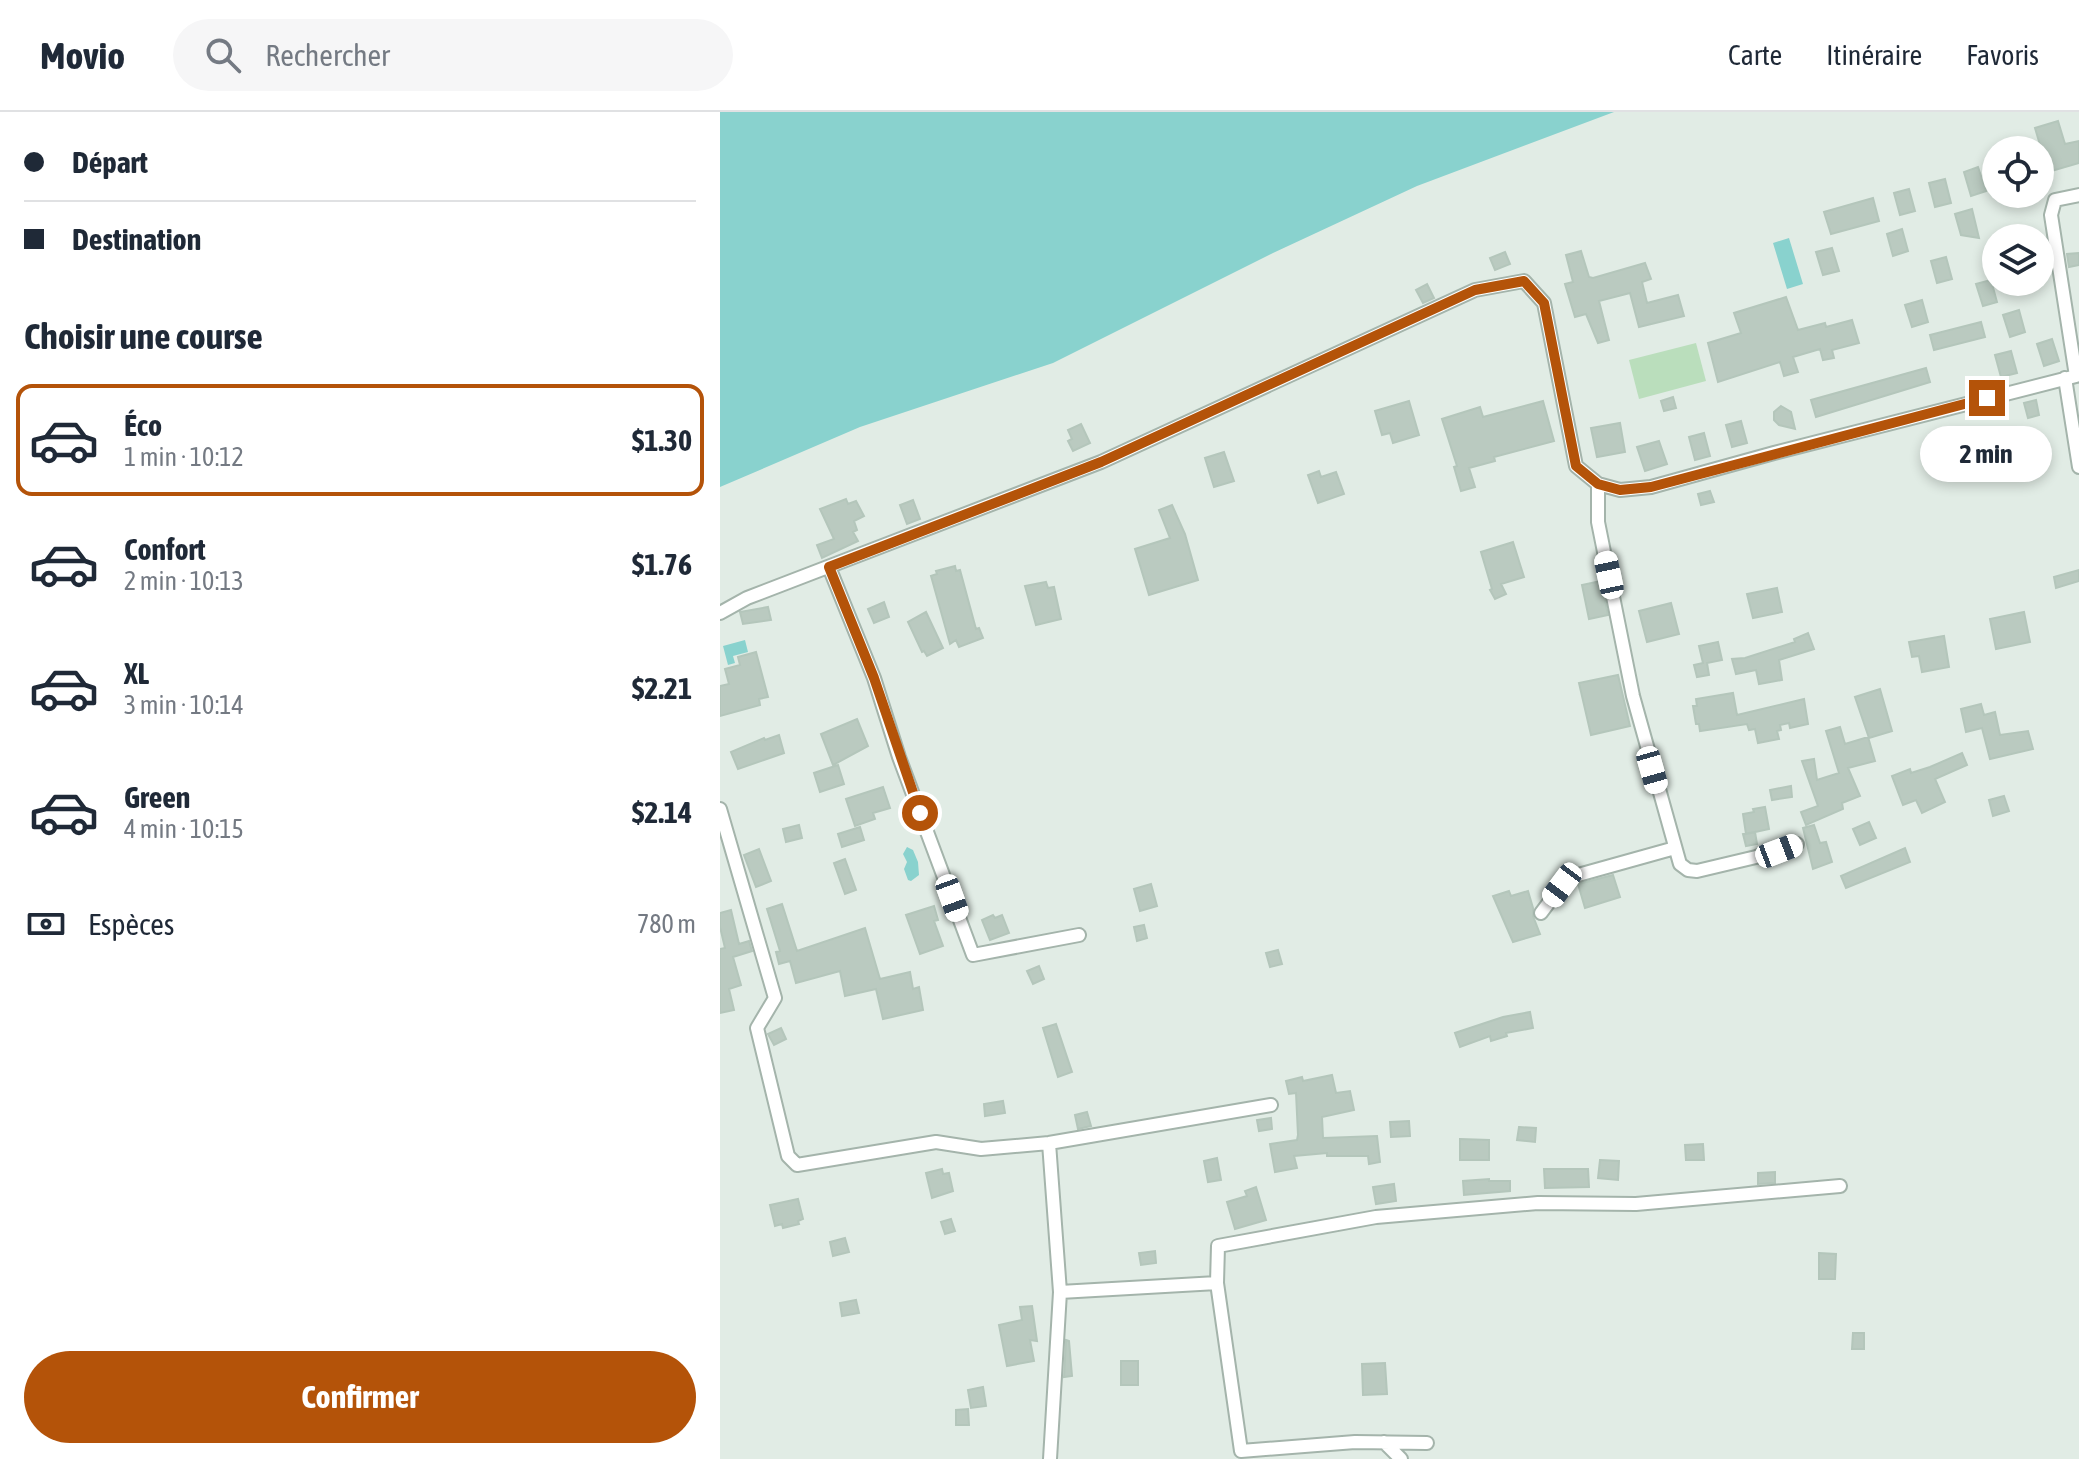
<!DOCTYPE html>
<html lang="fr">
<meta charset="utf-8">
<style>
body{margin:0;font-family:"Asap Condensed",sans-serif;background:#f6f6f7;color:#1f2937;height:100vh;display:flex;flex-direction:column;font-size:30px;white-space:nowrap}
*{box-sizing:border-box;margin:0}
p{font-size:26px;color:#747a83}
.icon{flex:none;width:44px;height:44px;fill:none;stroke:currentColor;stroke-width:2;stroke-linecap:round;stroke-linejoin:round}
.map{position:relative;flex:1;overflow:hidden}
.details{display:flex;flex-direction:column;background:#fff;width:720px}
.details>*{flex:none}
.banner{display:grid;align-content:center;height:176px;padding:0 24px;background:#fff}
.controls{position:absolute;left:1262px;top:24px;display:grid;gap:16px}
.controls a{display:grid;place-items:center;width:72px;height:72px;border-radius:50%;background:#fff;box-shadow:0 4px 12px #0003;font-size:40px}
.end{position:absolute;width:36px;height:36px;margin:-18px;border:10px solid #b45309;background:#fff;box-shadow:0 0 0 4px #fff}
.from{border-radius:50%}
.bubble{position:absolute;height:56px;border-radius:28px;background:#fff;box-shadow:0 4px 12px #0003;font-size:26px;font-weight:700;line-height:56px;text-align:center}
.car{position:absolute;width:24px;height:48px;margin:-24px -12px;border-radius:10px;box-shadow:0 0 6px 2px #0007;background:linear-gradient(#fff 24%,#345 0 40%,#fff 0 76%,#345 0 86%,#fff 0)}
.banner b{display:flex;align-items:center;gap:28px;height:76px;font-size:30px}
.banner b+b{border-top:2px solid #e0e1e3}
.banner i{width:20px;height:20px;background:#1f2937}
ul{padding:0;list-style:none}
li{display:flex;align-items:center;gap:24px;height:112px;margin:0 16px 12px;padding:0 8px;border:4px solid transparent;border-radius:16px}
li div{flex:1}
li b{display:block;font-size:30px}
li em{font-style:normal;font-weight:700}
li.selected{border-color:#b45309}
li>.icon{width:72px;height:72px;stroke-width:1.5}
h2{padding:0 24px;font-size:36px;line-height:96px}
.pay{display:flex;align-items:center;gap:20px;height:88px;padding:0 24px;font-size:30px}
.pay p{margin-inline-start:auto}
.cta{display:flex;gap:16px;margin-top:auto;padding:16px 24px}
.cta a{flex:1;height:92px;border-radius:48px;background:#b45309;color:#fff;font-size:32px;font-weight:700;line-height:92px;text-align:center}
header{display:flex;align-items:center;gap:48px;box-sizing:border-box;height:112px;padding:0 40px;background:#fff;border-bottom:2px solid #e0e1e3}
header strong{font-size:38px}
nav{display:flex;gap:44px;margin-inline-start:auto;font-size:28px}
.search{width:560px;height:72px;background:#f6f6f7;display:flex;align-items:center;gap:20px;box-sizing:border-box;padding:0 28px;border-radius:44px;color:#747a83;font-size:30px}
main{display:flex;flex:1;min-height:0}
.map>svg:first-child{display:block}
</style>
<header>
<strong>Movio</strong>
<div class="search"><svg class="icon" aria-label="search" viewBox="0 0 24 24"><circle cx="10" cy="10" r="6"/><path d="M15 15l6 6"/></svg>Rechercher</div>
<nav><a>Carte</a><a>Itinéraire</a><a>Favoris</a></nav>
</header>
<main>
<section class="details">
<div class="banner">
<b><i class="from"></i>Départ</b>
<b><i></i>Destination</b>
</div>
<h2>Choisir une course</h2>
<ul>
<li class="selected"><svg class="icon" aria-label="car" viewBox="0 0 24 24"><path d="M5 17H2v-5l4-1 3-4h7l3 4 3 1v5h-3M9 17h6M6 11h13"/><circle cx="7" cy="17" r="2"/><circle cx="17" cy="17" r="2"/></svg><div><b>Éco</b><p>1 min · 10:12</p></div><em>$1.30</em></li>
<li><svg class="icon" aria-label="car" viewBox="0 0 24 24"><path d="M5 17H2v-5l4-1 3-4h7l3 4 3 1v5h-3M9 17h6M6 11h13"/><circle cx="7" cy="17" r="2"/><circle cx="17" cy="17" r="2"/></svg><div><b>Confort</b><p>2 min · 10:13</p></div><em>$1.76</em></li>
<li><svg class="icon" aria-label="car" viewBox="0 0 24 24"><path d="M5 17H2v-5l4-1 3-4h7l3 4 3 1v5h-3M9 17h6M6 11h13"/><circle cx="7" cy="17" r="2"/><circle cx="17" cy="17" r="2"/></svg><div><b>XL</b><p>3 min · 10:14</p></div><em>$2.21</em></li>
<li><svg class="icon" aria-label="car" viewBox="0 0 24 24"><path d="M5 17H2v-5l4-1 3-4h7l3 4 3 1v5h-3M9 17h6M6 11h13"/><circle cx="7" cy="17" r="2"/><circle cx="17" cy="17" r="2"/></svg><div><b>Green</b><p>4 min · 10:15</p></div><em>$2.14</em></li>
</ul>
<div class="pay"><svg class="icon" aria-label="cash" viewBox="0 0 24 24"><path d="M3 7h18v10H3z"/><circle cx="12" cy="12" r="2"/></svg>Espèces<p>780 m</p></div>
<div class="cta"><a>Confirmer</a></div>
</section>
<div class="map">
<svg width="1359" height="1347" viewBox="0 0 1359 1347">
<rect width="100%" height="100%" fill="#e1ece5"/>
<path fill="#badebc" d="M 976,231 L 986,269 L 919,287 L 909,248 Z"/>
<path fill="#89d2ce" d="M 0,0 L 894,0 L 697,74 L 553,141 L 333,251 L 140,315 L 0,375 Z
M 1069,126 L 1083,172 L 1067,177 L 1053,131 Z
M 25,528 L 28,540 L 13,544 L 15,551 L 8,553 L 3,534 Z
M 187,735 L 193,738 L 198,750 L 199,763 L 191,769 L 188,768 L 184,757 L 187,750 L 183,742 Z"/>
<path fill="#bacac0" stroke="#b4c6bb" stroke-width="2" d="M 1338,9 L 1345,32 L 1359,29 L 1359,51 L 1328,60 L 1315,16 Z
M 1258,55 L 1266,79 L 1251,84 L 1244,60 Z
M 1225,67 L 1231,91 L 1215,95 L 1209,71 Z
M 1189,77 L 1195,99 L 1180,103 L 1174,81 Z
M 1153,86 L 1159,109 L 1111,122 L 1104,100 Z
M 1252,97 L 1259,126 L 1241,123 L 1235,102 Z
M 1182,117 L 1188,139 L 1173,144 L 1167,122 Z
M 1112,136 L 1119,159 L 1103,163 L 1096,140 Z
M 861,139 L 869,165 L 873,166 L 925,151 L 931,167 L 922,170 L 927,191 L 958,183 L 964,204 L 919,215 L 910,181 L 879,189 L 889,228 L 878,231 L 866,202 L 855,205 L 845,172 L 853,170 L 846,143 Z
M 785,140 L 790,152 L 775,158 L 770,146 Z
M 1359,141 L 1359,153 L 1349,155 L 1347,142 Z
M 1226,145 L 1232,167 L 1217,171 L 1211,149 Z
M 1271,168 L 1277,190 L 1263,194 L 1256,172 Z
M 707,172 L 714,186 L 703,191 L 696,178 Z
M 1066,185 L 1078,218 L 1105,211 L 1106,215 L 1132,208 L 1139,231 L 1112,238 L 1114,246 L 1103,248 L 1100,237 L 1073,245 L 1078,260 L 1064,264 L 1060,250 L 998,270 L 988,231 L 1021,221 L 1014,201 Z
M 1202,188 L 1208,210 L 1192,215 L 1185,193 Z
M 1299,198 L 1305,220 L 1290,225 L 1283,203 Z
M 1261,210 L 1265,225 L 1214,238 L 1210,223 Z
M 1332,227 L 1339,249 L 1324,254 L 1317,232 Z
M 1291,239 L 1297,261 L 1281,265 L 1275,243 Z
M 1206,256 L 1210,270 L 1096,305 L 1091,288 Z
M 953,285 L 956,296 L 944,299 L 941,289 Z
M 1316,288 L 1319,303 L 1308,306 L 1304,291 Z
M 689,289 L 699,323 L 673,331 L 670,321 L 662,323 L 655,299 Z
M 823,289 L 834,329 L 774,345 L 775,349 L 749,356 L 755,375 L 741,379 L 734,355 L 737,354 L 722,307 L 760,295 L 763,305 Z
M 1061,294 L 1071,300 L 1075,317 L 1059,313 L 1054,308 L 1054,300 Z
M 1021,309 L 1027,331 L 1012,335 L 1006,313 Z
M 900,311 L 905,340 L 877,345 L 871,316 Z
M 361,312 L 370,331 L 353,339 L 348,329 L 352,327 L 348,318 Z
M 984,321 L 990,344 L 975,348 L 969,325 Z
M 939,329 L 947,352 L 925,359 L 917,335 Z
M 504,340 L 514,369 L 494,375 L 485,346 Z
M 599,359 L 601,365 L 616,360 L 624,382 L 598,391 L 588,363 Z
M 990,379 L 994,390 L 981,393 L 978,382 Z
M 126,387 L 128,392 L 136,389 L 144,404 L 134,409 L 137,418 L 133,420 L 138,429 L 102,446 L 97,433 L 114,427 L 100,397 Z
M 193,388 L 200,407 L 187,412 L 180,393 Z
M 452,393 L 465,422 L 478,468 L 429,483 L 415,437 L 450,426 L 439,398 Z
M 793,430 L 804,465 L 781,472 L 786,482 L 775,487 L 770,478 L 772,477 L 761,440 Z
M 235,454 L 236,459 L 240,458 L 256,517 L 259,516 L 263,526 L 239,535 L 236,528 L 230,532 L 211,464 L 217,462 L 216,459 Z
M 1359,458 L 1359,469 L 1336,476 L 1334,465 Z
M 881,469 L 888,503 L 869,507 L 862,473 Z
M 326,470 L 328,476 L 334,475 L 341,507 L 316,513 L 305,474 Z
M 1057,476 L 1062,500 L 1033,506 L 1027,482 Z
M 164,490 L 169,505 L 154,511 L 148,497 Z
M 951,491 L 959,522 L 927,530 L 919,499 Z
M 48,495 L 51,508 L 23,512 L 20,500 Z
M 206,500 L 223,536 L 207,544 L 204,539 L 202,540 L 188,510 Z
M 1304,500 L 1310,530 L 1276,537 L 1270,507 Z
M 1088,521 L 1094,537 L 1059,548 L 1062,568 L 1039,572 L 1036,558 L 1016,562 L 1012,547 L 1025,546 L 1075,530 L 1074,527 Z
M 1224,524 L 1229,555 L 1202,560 L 1199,544 L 1192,545 L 1189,530 Z
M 998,530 L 1002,548 L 987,551 L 989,563 L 977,565 L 974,553 L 983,551 L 979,534 Z
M 36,540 L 48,585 L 39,587 L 40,593 L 0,604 L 0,574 L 9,572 L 5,557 L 20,553 L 18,545 Z
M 898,563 L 910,614 L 871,623 L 859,571 Z
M 1160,577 L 1172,619 L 1149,626 L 1135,585 Z
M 1013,581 L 1017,603 L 1084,587 L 1088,612 L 1070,616 L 1069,611 L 1060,613 L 1061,618 L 1057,619 L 1059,627 L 1038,631 L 1035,617 L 1029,618 L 1027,612 L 980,619 L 979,612 L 976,612 L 973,594 L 977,594 L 976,587 Z
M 1261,592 L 1264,603 L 1275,600 L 1280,623 L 1308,619 L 1313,637 L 1270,647 L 1262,616 L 1246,620 L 1241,597 Z
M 137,607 L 148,634 L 113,653 L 101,622 Z
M 1120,615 L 1125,632 L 1148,625 L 1155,649 L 1128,656 L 1140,684 L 1122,691 L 1123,697 L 1086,713 L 1081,700 L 1098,694 L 1082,649 L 1094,647 L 1097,668 L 1119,661 L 1106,619 Z
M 59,623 L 64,641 L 18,657 L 11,640 L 44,626 L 45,628 Z
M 1242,641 L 1247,653 L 1215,667 L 1225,690 L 1202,701 L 1196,688 L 1183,693 L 1172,664 L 1190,657 L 1191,661 L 1210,655 Z
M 118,653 L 124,672 L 100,680 L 94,661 Z
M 1071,674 L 1072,685 L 1052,688 L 1050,678 Z
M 163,675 L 170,696 L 153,701 L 155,707 L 135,714 L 126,687 Z
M 1284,684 L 1289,699 L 1273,704 L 1269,688 Z
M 1045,695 L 1049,717 L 1026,722 L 1023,702 L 1034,700 L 1033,697 Z
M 1149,710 L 1156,726 L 1140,733 L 1133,717 Z
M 79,713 L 82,726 L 66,730 L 63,717 Z
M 1094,713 L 1100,731 L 1106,730 L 1112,750 L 1093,757 L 1083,716 Z
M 140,715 L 144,728 L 122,735 L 118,722 Z
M 1035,720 L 1037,732 L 1026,734 L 1023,722 Z
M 1185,736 L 1190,750 L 1126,776 L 1121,764 Z
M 39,737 L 51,769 L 36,775 L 24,743 Z
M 125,747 L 136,778 L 125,782 L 114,751 Z
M 893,763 L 900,785 L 865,796 L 858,772 Z
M 431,772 L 437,794 L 420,799 L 414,777 Z
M 789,779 L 791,784 L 808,779 L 813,796 L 813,804 L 820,822 L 793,830 L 773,784 Z
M 62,792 L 77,839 L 145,816 L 160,867 L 190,860 L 193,877 L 199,875 L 203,898 L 163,907 L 156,877 L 125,884 L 120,859 L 76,871 L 70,849 L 59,852 L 56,840 L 60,839 L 47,797 Z
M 214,794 L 218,808 L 214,809 L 223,834 L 200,842 L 186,803 Z
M 11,798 L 19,832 L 29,829 L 32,839 L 13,845 L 21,873 L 9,877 L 14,898 L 0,901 L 0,837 L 5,836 L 0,815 L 0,801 Z
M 273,803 L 275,806 L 282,803 L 289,821 L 270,828 L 262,808 Z
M 424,813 L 427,826 L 417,829 L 414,815 Z
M 558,838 L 562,852 L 550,855 L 546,841 Z
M 319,854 L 324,867 L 313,872 L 307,859 Z
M 810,900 L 813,916 L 786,921 L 787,924 L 771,929 L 770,924 L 740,935 L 735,921 L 783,905 Z
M 336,912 L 352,960 L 338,965 L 323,916 Z
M 61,916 L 66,927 L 54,933 L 48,922 Z
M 612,963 L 616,981 L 630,979 L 634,998 L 602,1005 L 603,1026 L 657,1024 L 660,1050 L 649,1052 L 648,1044 L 607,1044 L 607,1041 L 574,1044 L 577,1056 L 555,1060 L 550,1032 L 577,1028 L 578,1023 L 576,981 L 569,982 L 566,969 L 582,965 L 583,969 Z
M 283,989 L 285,1001 L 265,1004 L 264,992 Z
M 367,1000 L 371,1014 L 358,1017 L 355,1003 Z
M 551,1006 L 552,1017 L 539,1019 L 537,1008 Z
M 689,1009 L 690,1024 L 671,1025 L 670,1010 Z
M 799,1015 L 816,1016 L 815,1030 L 797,1028 Z
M 740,1027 L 769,1028 L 769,1048 L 740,1048 Z
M 983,1032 L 984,1048 L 966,1048 L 965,1033 Z
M 497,1046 L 501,1068 L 488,1070 L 484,1049 Z
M 880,1048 L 899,1049 L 898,1068 L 878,1066 Z
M 222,1057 L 223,1062 L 229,1061 L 233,1079 L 212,1086 L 206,1061 Z
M 824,1057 L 868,1057 L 869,1075 L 825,1076 Z
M 1055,1060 L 1055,1071 L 1038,1072 L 1038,1061 Z
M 769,1067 L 769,1069 L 790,1069 L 790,1079 L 744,1083 L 743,1069 Z
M 674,1072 L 676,1089 L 656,1092 L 653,1075 Z
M 536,1075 L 546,1108 L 515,1117 L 507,1090 L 527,1084 L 525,1079 Z
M 78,1087 L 83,1107 L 78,1109 L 79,1112 L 63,1116 L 62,1112 L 55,1114 L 50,1093 Z
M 231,1107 L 235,1119 L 225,1122 L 221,1110 Z
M 125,1126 L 129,1140 L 113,1144 L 110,1130 Z
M 435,1139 L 436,1151 L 421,1153 L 419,1141 Z
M 1099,1141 L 1116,1142 L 1115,1167 L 1099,1167 Z
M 136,1188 L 139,1201 L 122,1204 L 120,1191 Z
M 312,1194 L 317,1229 L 310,1228 L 314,1249 L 287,1254 L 279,1213 L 302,1208 L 300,1195 Z
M 1133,1221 L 1144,1221 L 1144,1237 L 1132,1237 Z
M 346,1228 L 349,1229 L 352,1264 L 344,1265 Z
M 401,1249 L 418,1249 L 418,1273 L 401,1273 Z
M 665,1251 L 667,1282 L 643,1283 L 642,1252 Z
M 263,1275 L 266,1294 L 251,1296 L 248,1278 Z
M 248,1297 L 249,1313 L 236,1313 L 236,1298 Z"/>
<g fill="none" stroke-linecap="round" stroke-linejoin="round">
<g stroke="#a4b4ab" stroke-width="16">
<path id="minor" d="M 1345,266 L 1359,355
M 878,372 L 878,410 L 913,584 L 960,752 L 968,758 L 977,759 L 1036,745 L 1077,732
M 109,455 L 154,566 L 179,645 L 253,843 L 359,823
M 0,501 L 27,486 L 381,350 L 755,178 L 804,169 L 824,191 L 856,354 L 878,372 L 900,378 L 931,375 L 1054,341 L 1356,264 L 1331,103 L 1335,88 L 1359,83
M 0,697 L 55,886 L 37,916 L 68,1044 L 77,1053 L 216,1030 L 261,1037 L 329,1031 L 551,993
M 821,801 L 842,773 L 851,765 L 955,736
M 329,1031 L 340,1180 L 497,1171 L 521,1339 L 635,1330 L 707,1331
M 497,1171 L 498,1134 L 656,1105 L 818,1091 L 916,1092 L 1120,1074
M 664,1330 L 681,1347
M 330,1347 L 340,1180"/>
</g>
<use href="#minor" stroke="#fff" stroke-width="12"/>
</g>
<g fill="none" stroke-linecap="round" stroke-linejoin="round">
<path stroke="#b45309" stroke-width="10" d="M 200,701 L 154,566 L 109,455 L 381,350 L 755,178 L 804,169 L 824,191 L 856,354 L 878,372 L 900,378 L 931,375 L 1267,286"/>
</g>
</svg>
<div class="controls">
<a><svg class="icon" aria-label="locate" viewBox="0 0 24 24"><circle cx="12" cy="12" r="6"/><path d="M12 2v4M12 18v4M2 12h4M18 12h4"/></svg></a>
<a><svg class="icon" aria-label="layers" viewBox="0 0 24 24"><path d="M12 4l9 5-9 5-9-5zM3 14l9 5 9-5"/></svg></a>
</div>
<i class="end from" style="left:200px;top:701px"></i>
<i class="end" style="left:1267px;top:286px"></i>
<div class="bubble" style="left:1200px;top:314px;width:132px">2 min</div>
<i class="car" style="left:889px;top:463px;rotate:348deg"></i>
<i class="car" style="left:932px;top:658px;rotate:164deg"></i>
<i class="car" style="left:1059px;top:739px;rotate:69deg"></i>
<i class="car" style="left:842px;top:773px;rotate:217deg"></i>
<i class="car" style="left:232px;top:786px;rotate:160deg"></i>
</div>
</main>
